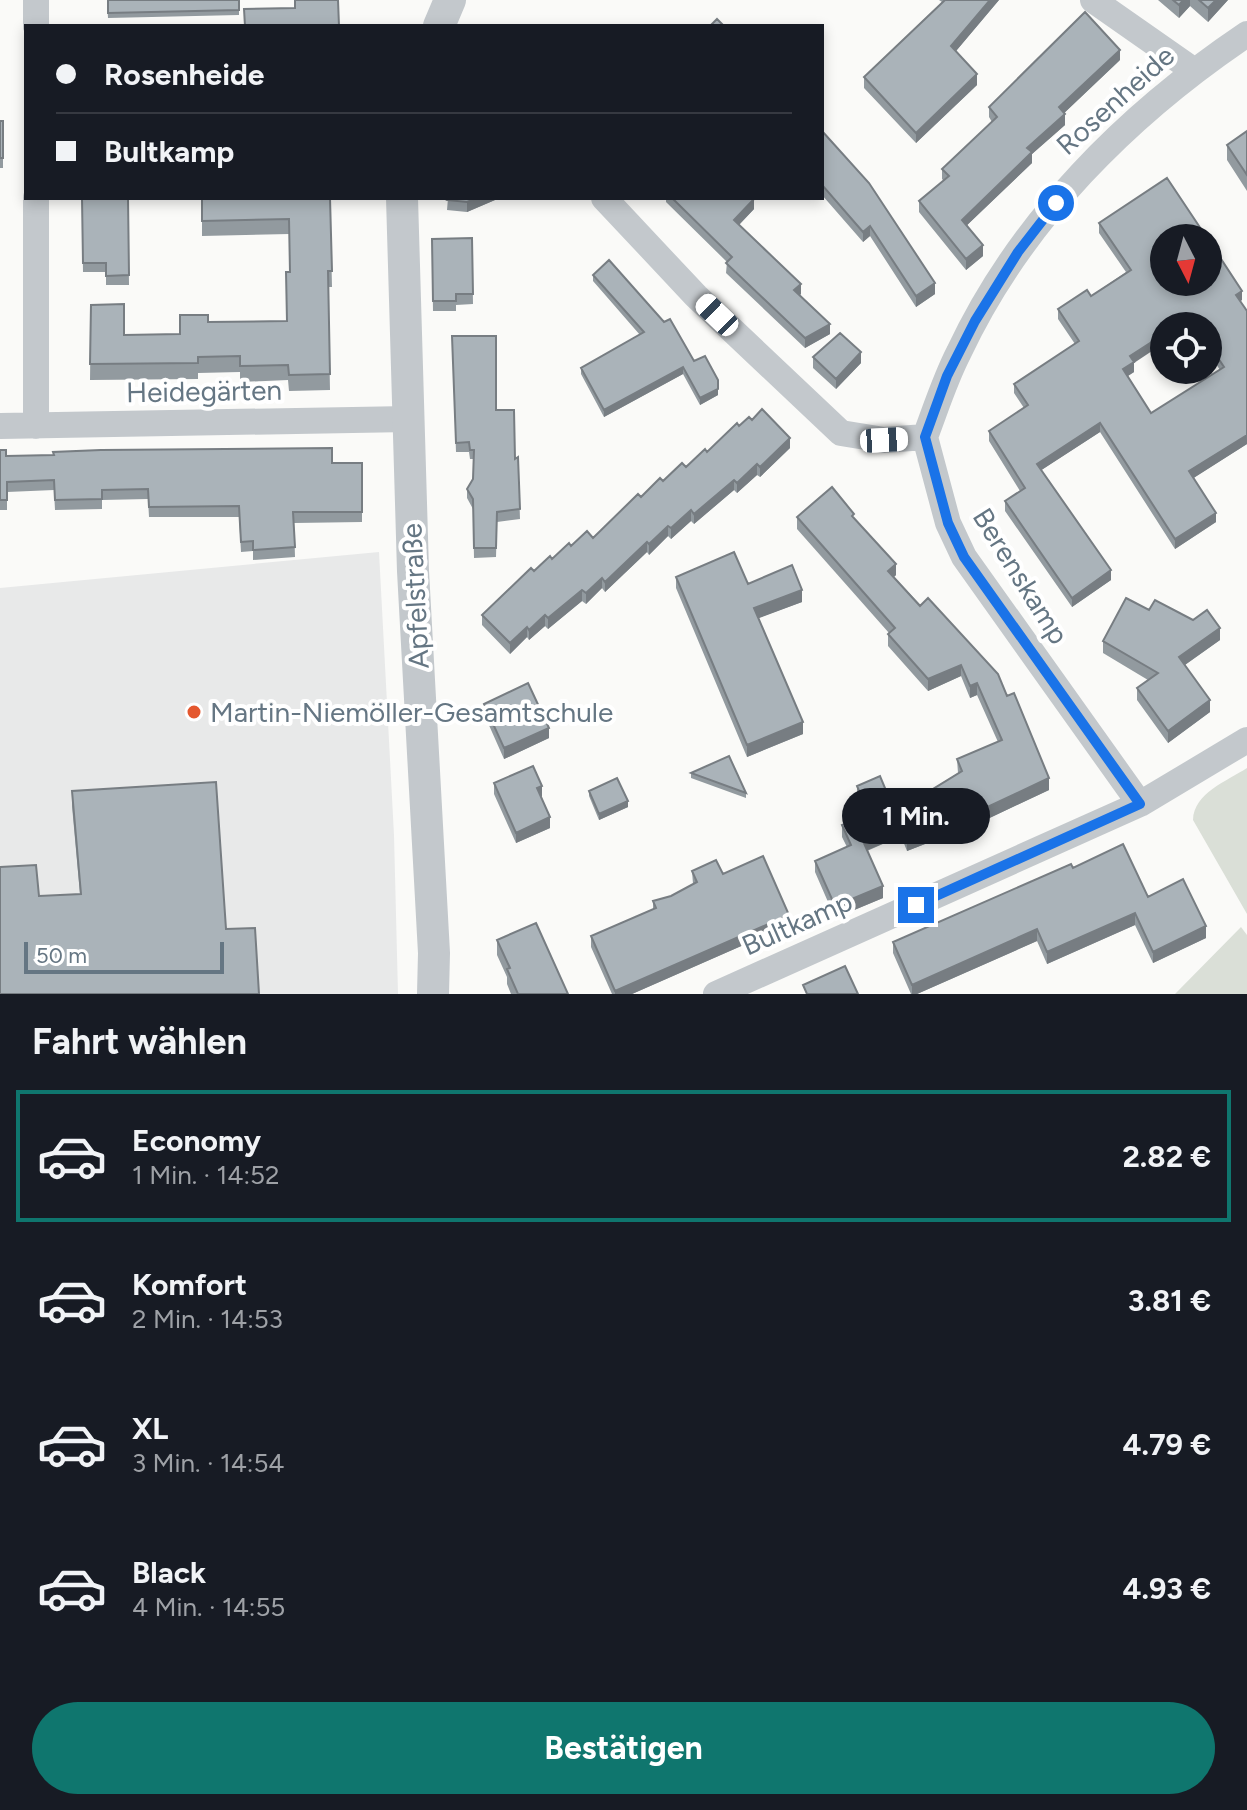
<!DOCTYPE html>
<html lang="de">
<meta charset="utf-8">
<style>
body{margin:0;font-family:Figtree,sans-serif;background:#20242c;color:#f1f3f6;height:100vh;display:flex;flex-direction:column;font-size:30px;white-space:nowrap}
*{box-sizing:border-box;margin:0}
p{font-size:26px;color:#9ea1a6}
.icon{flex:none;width:44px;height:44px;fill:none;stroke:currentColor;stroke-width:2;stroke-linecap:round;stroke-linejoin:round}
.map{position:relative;height:994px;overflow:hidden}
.details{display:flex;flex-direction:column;background:#171b24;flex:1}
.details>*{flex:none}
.banner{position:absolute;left:24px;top:24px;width:800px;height:176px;border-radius:0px;box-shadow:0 4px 12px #0003;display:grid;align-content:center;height:176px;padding:0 32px;background:#171b24}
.needle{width:52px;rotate:174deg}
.tools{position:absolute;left:1150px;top:224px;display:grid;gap:16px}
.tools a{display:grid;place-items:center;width:72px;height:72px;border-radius:50%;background:#171b24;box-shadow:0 4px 12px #0003;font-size:40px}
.scale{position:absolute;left:24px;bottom:20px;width:200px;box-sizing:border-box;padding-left:8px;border:4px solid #657683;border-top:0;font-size:22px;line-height:28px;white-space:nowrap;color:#657683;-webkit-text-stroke:6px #fff;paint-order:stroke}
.end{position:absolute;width:36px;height:36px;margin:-18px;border:10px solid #1a73e8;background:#fff;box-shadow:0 0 0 4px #fff}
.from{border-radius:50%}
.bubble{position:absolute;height:56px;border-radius:28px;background:#171b24;box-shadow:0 4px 12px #0003;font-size:26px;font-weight:700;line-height:56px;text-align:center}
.car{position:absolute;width:24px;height:48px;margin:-24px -12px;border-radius:10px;box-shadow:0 0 6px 2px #0007;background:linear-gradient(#fff 24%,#345 0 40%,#fff 0 76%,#345 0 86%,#fff 0)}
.banner b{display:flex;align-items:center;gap:28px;height:76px;font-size:30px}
.banner b+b{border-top:2px solid #363941}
.banner i{width:20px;height:20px;background:#f1f3f6}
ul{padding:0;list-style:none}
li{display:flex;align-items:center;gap:24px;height:132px;margin:0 16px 12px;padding:0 16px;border:4px solid transparent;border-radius:0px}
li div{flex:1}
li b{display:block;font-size:30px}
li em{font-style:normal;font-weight:700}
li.current{border-color:#0f766e}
li>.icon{width:72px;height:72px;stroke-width:1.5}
h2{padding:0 32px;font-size:36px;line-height:96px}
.primary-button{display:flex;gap:16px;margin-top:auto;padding:16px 32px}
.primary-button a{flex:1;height:92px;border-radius:48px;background:#0f766e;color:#fff;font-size:32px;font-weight:700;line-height:92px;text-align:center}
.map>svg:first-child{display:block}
</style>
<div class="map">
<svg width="1247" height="994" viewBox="0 0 1247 994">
<rect width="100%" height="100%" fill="#fafaf8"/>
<path fill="#e8e9e9" d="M 379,552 L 394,835 L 398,994 L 0,994 L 0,588 Z"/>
<path fill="#dadfd7" d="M 1247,768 L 1247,914 L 1193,820 C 1194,793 1227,781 1247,768 Z
M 1241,927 L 1247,935 L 1247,994 L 1175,994 Z"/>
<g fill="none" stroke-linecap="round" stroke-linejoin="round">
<path stroke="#c3c8cc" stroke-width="26" d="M 1093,0 L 1193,70
M 36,26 L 36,0
M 36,198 L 36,426
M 604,198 L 696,296 L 841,433 L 884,440 L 925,437 L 948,523 L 964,557 L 1140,804
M 0,426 L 409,419
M 925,437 C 936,408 945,379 959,352 C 1021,220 1128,114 1247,34
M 716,994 L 1140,804 L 1247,740"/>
<path stroke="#c3c8cc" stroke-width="32" d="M 439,26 L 450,0
M 402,198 L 413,571 L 434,953 L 433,994"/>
</g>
<path fill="#929a9f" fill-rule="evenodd" d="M 107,0 L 239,0 L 239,15 L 108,18 Z
M 939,0 L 999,0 L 956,51 L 977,85 L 916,143 L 864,88 L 864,77 L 942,2 Z
M 1158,0 L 1228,0 L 1208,22 L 1190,6 L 1179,18 Z
M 1120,60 L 1064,113 L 1065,125 L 1032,154 L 1032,163 L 967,225 L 983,256 L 966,270 L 919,212 L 919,201 L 944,181 L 942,179 L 942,169 L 992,122 L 989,117 L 989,107 Z
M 0,121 L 3,121 L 3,168 L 0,168 Z
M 822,131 L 935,294 L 916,307 L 870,236 L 863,242 L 822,195 Z
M 1247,131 L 1247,191 L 1227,160 L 1227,145 Z
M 82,198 L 128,198 L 129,285 L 106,285 L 106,272 L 83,272 Z
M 202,198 L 330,198 L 332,287 L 328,287 L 330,390 L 289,391 L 288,380 L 240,382 L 240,372 L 198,373 L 198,379 L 90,380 L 91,305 L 124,335 L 180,334 L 208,322 L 287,321 L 290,272 L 289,234 L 202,236 Z
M 448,198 L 495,198 L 495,200 L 467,212 L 447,210 Z
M 666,198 L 753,198 L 754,209 L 739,225 L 801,294 L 799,295 L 830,334 L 805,348 L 726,273 L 727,262 L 666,202 Z
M 1099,223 L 1242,300 L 1240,301 L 1247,444 L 1193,478 L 1216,522 L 1175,549 L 1100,432 L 1041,470 L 1111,580 L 1072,607 L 1005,511 L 1005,501 L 1020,491 L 989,441 L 989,431 L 1024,408 L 1014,393 L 1014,384 L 1075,344 L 1058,319 L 1058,309 L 1091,296 L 1126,272 L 1099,233 ZM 1164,326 L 1208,326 L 1208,352 L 1220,370 L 1151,413 L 1128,376 L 1134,372 L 1134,363 Z
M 472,238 L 473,304 L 456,305 L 456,311 L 433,311 L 432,239 Z
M 593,275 L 694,361 L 718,395 L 700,405 L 683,374 L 604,417 L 581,374 L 581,368 L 640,335 L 593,281 Z
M 452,336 L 496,410 L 515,459 L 518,457 L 520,519 L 497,522 L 496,557 L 474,558 L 473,509 L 467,498 L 467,489 L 473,479 L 474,459 L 470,459 L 469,452 L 456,452 Z
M 813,357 L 861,363 L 836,389 L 813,368 Z
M 752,420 L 790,448 L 760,477 L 757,475 L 737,493 L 734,490 L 694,524 L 691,521 L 671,539 L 668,536 L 649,555 L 647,552 L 605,592 L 602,588 L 586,604 L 582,601 L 548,629 L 545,626 L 529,640 L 527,637 L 510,654 L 482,625 L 482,615 L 534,571 L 571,546 L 593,538 L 641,497 L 707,452 L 739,426 Z
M 0,450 L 6,456 L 362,463 L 362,522 L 294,523 L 295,557 L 253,560 L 253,551 L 241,552 L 239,517 L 149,517 L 148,499 L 102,500 L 102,509 L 55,510 L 54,490 L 7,492 L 7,510 L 0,510 Z
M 797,517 L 854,518 L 896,575 L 894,577 L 1007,696 L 1049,790 L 979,823 L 907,851 L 901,836 L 867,851 L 883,898 L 835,918 L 815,872 L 815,861 L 847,847 L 842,837 L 842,825 L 865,816 L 857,797 L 857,786 L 892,805 L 910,803 L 958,773 L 957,759 L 998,742 L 977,695 L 970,698 L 961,676 L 928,691 L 888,646 L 888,634 L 889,633 L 797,529 Z
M 676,577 L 748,584 L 802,602 L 758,618 L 803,734 L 747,757 L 676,588 Z
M 1149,610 L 1220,640 L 1185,665 L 1210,712 L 1168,743 L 1137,700 L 1137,688 L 1148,680 L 1103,653 L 1103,641 Z
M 484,704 L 549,738 L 504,759 L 484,714 Z
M 691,773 L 746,793 L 746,798 L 691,778 Z
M 494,783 L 542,796 L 541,797 L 550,828 L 516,843 L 494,794 Z
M 72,791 L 226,929 L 39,896 L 80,894 L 72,806 Z
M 589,791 L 628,807 L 599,820 L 589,796 Z
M 1073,868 L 1148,897 L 1206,938 L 1153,963 L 1135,925 L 1047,964 L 1037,941 L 917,994 L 911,994 L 893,953 L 893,942 Z
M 692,871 L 723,874 L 789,925 L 632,994 L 612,994 L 591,947 L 591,936 L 653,909 L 653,901 L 671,896 L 693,884 Z
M 497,940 L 568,994 L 511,994 L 507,984 L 507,977 L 497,955 Z"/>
<path fill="#777d82" d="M 990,0 L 999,0 L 951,57 L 951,46 Z
M 1183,0 L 1190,0 L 1190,6 L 1179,18 L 1179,5 Z
M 1216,0 L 1228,0 L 1208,22 L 1208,8 Z
M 1120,50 L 1120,60 L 1059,118 L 1059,107 Z
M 977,74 L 977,85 L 916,143 L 916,133 Z
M 1065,114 L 1065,125 L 1032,154 L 1032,163 L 962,230 L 962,220 L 1027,148 Z
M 477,198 L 495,198 L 495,200 L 467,212 L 467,202 Z
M 754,199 L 754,209 L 734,230 L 734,220 Z
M 870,226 L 870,236 L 863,242 L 863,232 Z
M 983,245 L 983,256 L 966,270 L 966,259 Z
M 935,283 L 935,294 L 916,307 L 916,296 Z
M 801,284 L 801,294 L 794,301 L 794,290 Z
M 1242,291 L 1242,300 L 1236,304 L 1236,295 Z
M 830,324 L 830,334 L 805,348 L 805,338 Z
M 1164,334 L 1164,343 L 1134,363 L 1134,372 L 1123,379 L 1123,369 L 1130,356 Z
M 861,352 L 861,363 L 836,389 L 836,379 Z
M 683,367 L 683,374 L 604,417 L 604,410 Z
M 718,389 L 718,395 L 700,405 L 700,398 Z
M 1100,423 L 1100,432 L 1037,473 L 1037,464 Z
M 1247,435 L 1247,444 L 1189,481 L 1189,471 Z
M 790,438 L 790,448 L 760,477 L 760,467 Z
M 757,464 L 757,475 L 737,493 L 737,483 Z
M 734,480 L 734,490 L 694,524 L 694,514 Z
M 691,510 L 691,521 L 671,539 L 671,528 Z
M 1216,513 L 1216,522 L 1175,549 L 1175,539 Z
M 668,526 L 668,536 L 649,555 L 649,544 Z
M 647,542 L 647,552 L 605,592 L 605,582 Z
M 896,564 L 896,575 L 888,582 L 888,571 Z
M 1111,570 L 1111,580 L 1072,607 L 1072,598 Z
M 602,578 L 602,588 L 586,604 L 586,593 Z
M 582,590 L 582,601 L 548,629 L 548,618 Z
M 802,590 L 802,602 L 754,620 L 754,608 Z
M 545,615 L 545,626 L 529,640 L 529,630 Z
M 527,627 L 527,637 L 510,654 L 510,643 Z
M 1220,628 L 1220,640 L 1179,669 L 1179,657 Z
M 961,665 L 961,676 L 928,691 L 928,679 Z
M 977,683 L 977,695 L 970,698 L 970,686 Z
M 1210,700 L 1210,712 L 1168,743 L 1168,731 Z
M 803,722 L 803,734 L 747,757 L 747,745 Z
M 549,728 L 549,738 L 504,759 L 504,748 Z
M 1049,778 L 1049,790 L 979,823 L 907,851 L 907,840 Z
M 542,786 L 542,796 L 537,798 L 537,788 Z
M 628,801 L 628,807 L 599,820 L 599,814 Z
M 550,817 L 550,828 L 516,843 L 516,833 Z
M 901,825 L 901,836 L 863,852 L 863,841 Z
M 883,886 L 883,898 L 835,918 L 835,906 Z
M 1135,913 L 1135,925 L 1047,964 L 1047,952 Z
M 789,915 L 789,925 L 632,994 L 615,994 L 615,991 Z
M 1206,926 L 1206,938 L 1153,963 L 1153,952 Z
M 1037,929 L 1037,941 L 917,994 L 912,994 L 912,985 Z"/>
<path fill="#aab3b9" stroke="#777d82" stroke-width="2" fill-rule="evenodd" d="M 108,0 L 239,0 L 239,10 L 108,13 Z
M 295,0 L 338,0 L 339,26 L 245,26 L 244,9 L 295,8 Z
M 945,0 L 990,0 L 951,46 L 977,74 L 916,133 L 864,77 Z
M 1173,0 L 1183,0 L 1179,5 Z
M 1199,0 L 1216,0 L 1208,8 Z
M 1085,12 L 1120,50 L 1059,107 L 1065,114 L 1027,148 L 1032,152 L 962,220 L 983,245 L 966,259 L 919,201 L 949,176 L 942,169 L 997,117 L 989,107 Z
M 717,19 L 724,26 L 710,26 Z
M 0,121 L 3,121 L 3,158 L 0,158 Z
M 822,131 L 869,183 L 935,283 L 916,296 L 870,226 L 863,232 L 822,185 Z
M 1247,131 L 1247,175 L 1227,145 Z
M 1167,178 L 1207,238 L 1164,238 L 1164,282 L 1208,282 L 1208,239 L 1242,291 L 1236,295 L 1247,311 L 1247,435 L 1189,471 L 1216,513 L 1175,539 L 1100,423 L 1037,464 L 1111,570 L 1072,598 L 1005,501 L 1025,488 L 989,431 L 1028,405 L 1014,384 L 1079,341 L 1058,309 L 1087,290 L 1091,296 L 1131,270 L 1099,223 ZM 1195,324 L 1197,326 L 1208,326 L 1208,343 L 1224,367 L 1151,413 L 1123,369 L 1134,362 L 1130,356 L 1164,334 L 1164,326 L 1191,326 Z
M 82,198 L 128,198 L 129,275 L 106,276 L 106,263 L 83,263 Z
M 202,198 L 330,198 L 332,271 L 328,271 L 330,374 L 289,375 L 288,365 L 240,366 L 240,356 L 198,357 L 198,363 L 90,364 L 91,305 L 124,304 L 124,335 L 180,334 L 180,315 L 208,315 L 208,322 L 287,321 L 286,272 L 290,272 L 289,219 L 202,221 Z
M 448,198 L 477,198 L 467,202 L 447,200 Z
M 672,198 L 753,198 L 754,199 L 734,220 L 801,284 L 794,290 L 830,324 L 805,338 L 726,263 L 732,257 Z
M 472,238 L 473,294 L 456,294 L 456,301 L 433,301 L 432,239 Z
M 609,260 L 664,322 L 670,319 L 694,361 L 705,356 L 718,380 L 718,389 L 700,398 L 683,367 L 604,410 L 581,368 L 644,332 L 593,275 Z
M 840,333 L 861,352 L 836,379 L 813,357 Z
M 452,336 L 496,336 L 496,410 L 514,410 L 515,459 L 518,457 L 520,509 L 497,512 L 496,548 L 474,548 L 473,499 L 467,489 L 473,479 L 474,450 L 470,450 L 469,442 L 456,443 Z
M 762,409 L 790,438 L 760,467 L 757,464 L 737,483 L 734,480 L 694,514 L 691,510 L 671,528 L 668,526 L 649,544 L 647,542 L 605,582 L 602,578 L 586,593 L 582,590 L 548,618 L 545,615 L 529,630 L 527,627 L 510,643 L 482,615 L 531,568 L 534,571 L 550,556 L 552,559 L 569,543 L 571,546 L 587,531 L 593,538 L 638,494 L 641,497 L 660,478 L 663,481 L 682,463 L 686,467 L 705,449 L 707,452 L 737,423 L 739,426 L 749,417 L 752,420 Z
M 332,448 L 332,463 L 362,463 L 362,512 L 293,512 L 295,547 L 253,550 L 253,541 L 241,542 L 239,506 L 149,507 L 148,489 L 102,490 L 102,499 L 55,500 L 54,480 L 7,482 L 7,500 L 0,500 L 0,450 L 6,450 L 6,456 L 54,455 L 53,452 L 101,450 Z
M 832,487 L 854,514 L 852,516 L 896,564 L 888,571 L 920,606 L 928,598 L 998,674 L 1007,696 L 1014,693 L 1049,778 L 979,811 L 907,840 L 901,825 L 863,841 L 883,886 L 835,906 L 815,861 L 851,845 L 842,825 L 869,814 L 857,786 L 880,776 L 892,805 L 908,798 L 910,803 L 962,771 L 957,759 L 1002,740 L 977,683 L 970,686 L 961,665 L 928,679 L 888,634 L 895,628 L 797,517 Z
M 734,552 L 748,584 L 792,565 L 802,590 L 754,608 L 803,722 L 747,745 L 676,577 Z
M 1126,598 L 1149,610 L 1155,600 L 1193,620 L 1207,610 L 1220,628 L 1179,657 L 1210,700 L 1168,731 L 1137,688 L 1158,673 L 1103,641 Z
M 528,683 L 549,728 L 504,748 L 484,704 Z
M 729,756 L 746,793 L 691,773 Z
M 533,766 L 542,786 L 537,788 L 550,817 L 516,833 L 494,783 Z
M 617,778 L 628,801 L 599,814 L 589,791 Z
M 216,782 L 226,929 L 255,928 L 259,994 L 0,994 L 0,867 L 36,865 L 39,896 L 81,894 L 72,791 Z
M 1123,844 L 1148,897 L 1183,879 L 1206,926 L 1153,952 L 1135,913 L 1047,952 L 1037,929 L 912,985 L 893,942 L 1071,864 L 1073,868 Z
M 763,856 L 789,915 L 615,991 L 591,936 L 656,908 L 653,901 L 671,896 L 697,882 L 692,871 L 716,860 L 723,874 Z
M 536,923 L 568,994 L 518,994 L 507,969 L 510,968 L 497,940 Z
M 845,966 L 858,994 L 807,994 L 803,985 Z"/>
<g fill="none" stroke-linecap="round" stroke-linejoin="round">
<path stroke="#1a73e8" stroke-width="10" d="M 916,905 L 1140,804 L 964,557 L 948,523 L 925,437 L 947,376 L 975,321 L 1018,252 L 1056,203"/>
</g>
<circle fill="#e4572e" stroke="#fff" stroke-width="3" cx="194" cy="712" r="8"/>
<g text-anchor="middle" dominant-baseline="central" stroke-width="8" stroke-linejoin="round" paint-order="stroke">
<g font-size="28" fill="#657683" stroke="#fff">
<text transform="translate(1115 100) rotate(-42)">Rosenheide</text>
<text transform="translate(204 391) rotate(-1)">Heidegärten</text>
<text transform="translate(1021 576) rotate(58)">Berenskamp</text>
<text transform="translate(415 596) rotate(-93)">Apfelstraße</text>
<text transform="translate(797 923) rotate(-24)">Bultkamp</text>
</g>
<g font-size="28" fill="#657683" stroke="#fff" text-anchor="start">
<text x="210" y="712">Martin-Niemöller-Gesamtschule</text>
</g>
</g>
</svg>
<div class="tools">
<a><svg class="needle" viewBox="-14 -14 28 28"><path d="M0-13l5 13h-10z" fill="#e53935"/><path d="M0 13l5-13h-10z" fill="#9ea1a6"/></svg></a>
<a><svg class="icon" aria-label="locate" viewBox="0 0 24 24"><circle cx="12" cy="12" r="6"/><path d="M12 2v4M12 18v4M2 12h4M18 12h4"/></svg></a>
</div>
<div class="scale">50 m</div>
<i class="end from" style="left:1056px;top:203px"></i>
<i class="end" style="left:916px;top:905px"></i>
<div class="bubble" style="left:842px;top:788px;width:148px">1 Min.</div>
<i class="car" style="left:717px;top:315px;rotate:314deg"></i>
<i class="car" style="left:884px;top:440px;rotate:87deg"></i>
<div class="banner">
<b><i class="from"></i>Rosenheide</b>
<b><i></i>Bultkamp</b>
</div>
</div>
<section class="details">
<h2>Fahrt wählen</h2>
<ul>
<li class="current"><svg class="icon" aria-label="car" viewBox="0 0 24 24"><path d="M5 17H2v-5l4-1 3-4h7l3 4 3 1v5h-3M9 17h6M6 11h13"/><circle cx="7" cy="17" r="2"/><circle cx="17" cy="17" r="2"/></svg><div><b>Economy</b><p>1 Min. · 14:52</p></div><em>2.82 €</em></li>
<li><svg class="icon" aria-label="car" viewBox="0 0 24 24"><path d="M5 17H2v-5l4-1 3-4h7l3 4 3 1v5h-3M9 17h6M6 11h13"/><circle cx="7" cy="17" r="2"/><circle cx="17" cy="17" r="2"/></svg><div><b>Komfort</b><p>2 Min. · 14:53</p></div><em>3.81 €</em></li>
<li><svg class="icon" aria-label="car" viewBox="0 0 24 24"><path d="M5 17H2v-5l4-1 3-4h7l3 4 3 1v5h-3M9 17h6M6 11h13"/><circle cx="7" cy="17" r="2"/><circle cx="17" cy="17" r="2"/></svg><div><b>XL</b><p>3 Min. · 14:54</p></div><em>4.79 €</em></li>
<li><svg class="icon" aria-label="car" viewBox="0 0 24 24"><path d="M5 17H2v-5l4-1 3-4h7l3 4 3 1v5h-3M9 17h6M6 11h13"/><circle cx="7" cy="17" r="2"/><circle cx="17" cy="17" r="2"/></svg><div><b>Black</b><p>4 Min. · 14:55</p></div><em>4.93 €</em></li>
</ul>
<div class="primary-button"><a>Bestätigen</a></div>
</section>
